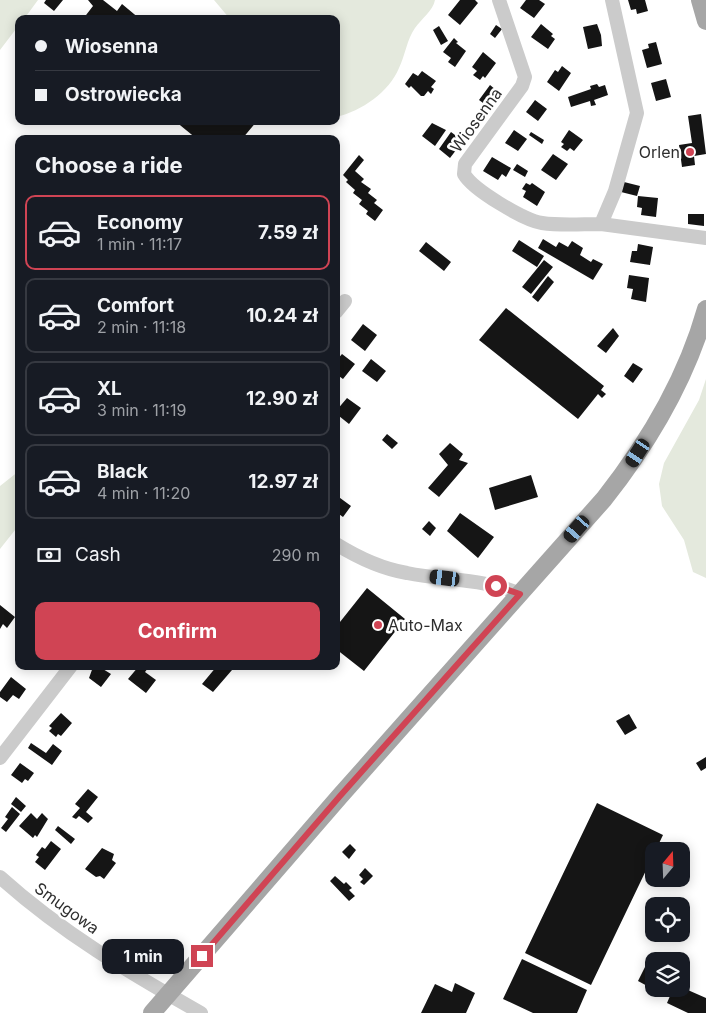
<!DOCTYPE html>
<meta charset="utf-8">
<style>
body{margin:0;font-family:Inter,sans-serif;background:#20242c;color:#f1f3f6;height:100vh;display:flex;flex-direction:column;font-size:19px;white-space:nowrap}
*{box-sizing:border-box;margin:0}
p{font-size:16px;color:#9ea1a6}
.icon{flex:none;width:28px;height:28px;fill:none;stroke:currentColor;stroke-width:2;stroke-linecap:round;stroke-linejoin:round}
.map{position:relative;flex:1;overflow:hidden}
.drawer{position:absolute;left:15px;top:135px;width:325px;height:535px;display:flex;flex-direction:column;background:#171b24;border-radius:10px;box-shadow:0 2px 12px #0003}
.drawer>*{flex:none}
.banner{position:absolute;left:15px;top:15px;width:325px;height:110px;border-radius:10px;box-shadow:0 2px 12px #0003;display:grid;align-content:center;height:110px;padding:0 20px;background:#171b24}
.needle{width:32px;rotate:19deg}
.controls{position:absolute;left:645px;top:842px;display:grid;gap:10px}
.controls a{display:grid;place-items:center;width:45px;height:45px;border-radius:10px;background:#171b24;box-shadow:0 2px 12px #0003;font-size:25px}
.end{position:absolute;width:22px;height:22px;margin:-11px;border:6px solid #d04454;background:#fff;box-shadow:0 0 0 2px #fff}
.from{border-radius:50%}
.bubble{position:absolute;height:35px;border-radius:10px;background:#171b24;box-shadow:0 2px 12px #0003;font-size:16px;font-weight:700;line-height:35px;text-align:center}
.car{position:absolute;width:15px;height:30px;margin:-15px -8px;border-radius:6px;box-shadow:0 0 4px 1px #0007;background:linear-gradient(#222 24%,#8ab4d8 0 40%,#222 0 76%,#8ab4d8 0 86%,#222 0)}
.banner b{display:flex;align-items:center;gap:18px;height:48px;font-size:19px}
.banner b+b{border-top:1px solid #363941}
.banner i{width:12px;height:12px;background:#f1f3f6}
ul{padding:0;list-style:none}
li{display:flex;align-items:center;gap:15px;height:75px;margin:0 10px 8px;padding:0 10px;border:2px solid #363941;border-radius:10px}
li div{flex:1}
li b{display:block;font-size:19px}
li em{font-style:normal;font-weight:700}
li.current{border-color:#d04454}
li>.icon{width:45px;height:45px;stroke-width:1.5}
h2{padding:0 20px;font-size:22px;line-height:60px}
.pay{display:flex;align-items:center;gap:12px;height:55px;padding:0 20px;font-size:19px}
.pay p{margin-inline-start:auto}
.cta{display:flex;gap:10px;margin-top:auto;padding:10px 20px}
.cta a{flex:1;height:58px;border-radius:10px;background:#d04454;color:#fff;font-size:20px;font-weight:700;line-height:58px;text-align:center}
.map>svg:first-child{display:block}
</style>
<div class="map">
<svg width="706" height="1013" viewBox="0 0 706 1013">
<rect width="100%" height="100%" fill="#fff"/>
<path fill="#e4e9dd" d="M 0,0 L 38,0 L 24,19 L 19,19 L 19,25 L 0,50 Z
M 214,0 L 435,0 C 433,11 421,19 415,28 C 407,39 405,56 399,68 C 389,92 362,111 336,117 L 336,19 L 230,19 Z
M 706,379 L 706,578 L 693,572 L 684,540 L 662,506 L 659,484 L 664,463 L 699,400 Z
M 19,471 L 19,525 L 0,549 L 0,486 Z"/>
<path fill="#151515" d="M 46,0 L 63,0 L 54,11 L 44,3 Z
M 88,0 L 103,0 L 117,11 L 122,4 L 140,19 L 83,19 L 93,6 Z
M 460,0 L 475,0 L 478,3 L 460,25 L 448,15 Z
M 526,0 L 539,0 L 545,4 L 534,18 L 520,8 Z
M 628,0 L 645,0 L 648,11 L 637,14 L 636,9 L 631,10 Z
M 541,24 L 553,34 L 551,36 L 555,39 L 548,49 L 531,37 Z
M 597,24 L 601,35 L 602,46 L 588,49 L 583,27 Z
M 496,25 L 502,29 L 495,38 L 490,34 Z
M 439,26 L 448,41 L 441,45 L 433,30 Z
M 454,38 L 458,42 L 456,43 L 466,51 L 455,67 L 448,62 L 451,58 L 443,52 Z
M 656,42 L 662,64 L 647,68 L 642,50 L 649,48 L 648,44 Z
M 483,52 L 496,63 L 485,78 L 483,76 L 480,80 L 473,75 L 477,71 L 472,67 Z
M 562,66 L 571,73 L 559,91 L 547,82 L 555,70 L 558,72 Z
M 422,71 L 436,81 L 431,87 L 434,89 L 431,94 L 428,91 L 424,96 L 421,96 L 411,86 L 409,88 L 405,84 L 413,73 L 418,76 Z
M 666,79 L 671,97 L 656,101 L 651,83 Z
M 597,84 L 599,87 L 605,85 L 608,95 L 594,100 L 596,105 L 591,106 L 590,101 L 571,107 L 568,97 L 591,89 L 590,86 Z
M 490,85 L 496,90 L 493,93 L 498,97 L 490,108 L 479,100 Z
M 535,100 L 547,109 L 538,121 L 526,112 Z
M 701,114 L 706,154 L 694,156 L 695,165 L 682,167 L 679,145 L 692,143 L 688,116 Z
M 175,121 L 257,121 L 242,139 L 197,139 Z
M 432,123 L 446,130 L 435,146 L 422,136 Z
M 514,130 L 527,139 L 518,151 L 505,143 Z
M 569,130 L 583,140 L 574,151 L 570,148 L 567,151 L 561,147 L 564,144 L 561,142 Z
M 451,132 L 463,141 L 450,158 L 439,149 Z
M 531,132 L 544,140 L 542,144 L 529,135 Z
M 553,154 L 568,164 L 556,180 L 541,170 Z
M 359,155 L 364,160 L 355,171 L 364,179 L 361,182 L 371,189 L 368,193 L 377,200 L 374,203 L 383,210 L 375,221 L 366,214 L 368,211 L 359,204 L 362,200 L 353,193 L 355,190 L 346,182 L 348,180 L 343,175 Z
M 492,157 L 511,168 L 506,177 L 502,174 L 498,180 L 483,171 Z
M 517,164 L 528,171 L 525,177 L 513,170 Z
M 624,182 L 640,186 L 637,196 L 621,192 Z
M 526,183 L 530,185 L 532,183 L 545,192 L 537,206 L 523,197 L 526,191 L 522,189 Z
M 638,196 L 658,198 L 656,217 L 641,215 L 642,208 L 637,207 Z
M 688,214 L 704,214 L 704,226 L 688,224 Z
M 543,239 L 556,247 L 559,242 L 568,247 L 572,241 L 583,248 L 580,255 L 591,262 L 593,259 L 603,264 L 593,280 L 538,248 Z
M 519,240 L 544,256 L 537,267 L 512,251 Z
M 426,242 L 451,262 L 444,271 L 419,251 Z
M 638,244 L 653,247 L 650,265 L 630,262 L 632,251 L 637,251 Z
M 544,260 L 553,267 L 531,294 L 522,287 Z
M 629,275 L 649,278 L 646,302 L 631,299 L 633,289 L 627,288 Z
M 548,276 L 554,282 L 538,302 L 532,297 Z
M 506,308 L 604,386 L 601,390 L 606,394 L 602,398 L 598,394 L 578,419 L 479,340 Z
M 363,324 L 377,335 L 365,351 L 351,340 Z
M 613,328 L 619,336 L 606,353 L 597,346 Z
M 342,354 L 355,364 L 343,379 L 336,374 L 336,361 Z
M 371,359 L 386,371 L 377,382 L 362,371 Z
M 633,363 L 643,369 L 633,383 L 624,376 Z
M 347,398 L 361,408 L 349,424 L 339,416 L 336,418 L 336,411 Z
M 387,434 L 398,443 L 392,449 L 382,440 Z
M 450,443 L 463,454 L 459,460 L 468,463 L 439,497 L 428,488 L 448,465 L 439,454 Z
M 531,475 L 538,497 L 495,510 L 489,488 Z
M 336,495 L 351,506 L 343,517 L 336,512 Z
M 460,513 L 494,537 L 478,558 L 447,531 Z
M 429,521 L 436,528 L 430,536 L 422,529 Z
M 367,588 L 405,619 L 364,671 L 336,649 L 336,627 Z
M 0,605 L 15,617 L 7,628 L 3,624 L 0,629 Z
M 98,666 L 111,674 L 101,687 L 89,678 L 93,667 L 96,669 Z
M 139,666 L 148,668 L 145,672 L 156,680 L 146,693 L 128,679 Z
M 217,666 L 227,666 L 232,670 L 213,692 L 202,684 Z
M 11,677 L 26,689 L 19,699 L 13,695 L 7,702 L 0,697 L 0,692 Z
M 61,713 L 72,723 L 61,736 L 58,734 L 56,737 L 49,731 L 52,728 L 49,726 Z
M 629,714 L 637,728 L 625,735 L 616,721 Z
M 31,743 L 46,753 L 53,744 L 62,751 L 52,765 L 28,748 Z
M 706,757 L 706,768 L 701,771 L 696,763 Z
M 20,763 L 34,773 L 28,781 L 25,779 L 22,783 L 11,775 Z
M 88,789 L 98,797 L 86,812 L 93,818 L 88,823 L 79,816 L 76,819 L 72,817 L 80,808 L 75,804 Z
M 16,797 L 26,806 L 21,812 L 11,804 Z
M 597,803 L 663,835 L 591,985 L 525,953 Z
M 12,807 L 20,814 L 6,832 L 1,828 L 8,819 L 5,817 Z
M 31,813 L 37,819 L 42,813 L 48,819 L 37,837 L 35,835 L 33,838 L 19,826 Z
M 58,826 L 75,839 L 71,844 L 55,830 Z
M 51,841 L 61,849 L 45,870 L 35,862 L 39,857 L 36,855 L 42,847 L 45,849 Z
M 350,844 L 356,850 L 349,859 L 342,852 Z
M 102,848 L 114,854 L 112,860 L 116,863 L 104,879 L 100,876 L 96,877 L 85,869 Z
M 365,868 L 373,876 L 364,885 L 360,882 L 363,879 L 359,875 Z
M 335,876 L 344,884 L 346,882 L 352,888 L 349,890 L 355,896 L 349,901 L 330,881 Z
M 522,959 L 587,990 L 577,1013 L 533,1013 L 503,999 Z
M 646,965 L 654,968 L 654,981 L 651,988 L 638,981 Z
M 455,983 L 475,993 L 466,1013 L 421,1013 L 435,984 L 452,992 Z
M 681,987 L 706,998 L 706,1013 L 688,1013 L 667,1003 L 673,989 L 681,989 Z"/>
<g fill="none" stroke-linecap="round" stroke-linejoin="round">
<path stroke="#cbcbcb" stroke-width="14" d="M 499,0 L 525,77 L 522,86 L 465,164 L 464,174 C 473,190 524,220 542,223 C 561,226 582,224 601,224
M 612,0 L 637,113 L 615,191 L 601,224 L 706,238
M 336,312 L 345,301
M 336,544 C 357,557 383,569 407,573 C 445,581 483,578 520,594
M 0,758 L 71,666
M 0,877 C 61,932 130,973 201,1013"/>
<path stroke="#a6a6a6" stroke-width="18" d="M 700,0 L 706,21
M 152,1013 L 340,796 L 604,499 C 649,442 686,380 706,309"/>
</g>
<g fill="none" stroke-linecap="round" stroke-linejoin="round">
<path stroke="#d04454" stroke-width="6" d="M 202,956 L 340,796 L 520,594 L 496,586"/>
</g>
<g fill="#d04454" stroke="#fff" stroke-width="2">
<circle cx="690" cy="152" r="5"/>
<circle cx="378" cy="625" r="5"/>
</g>
<g text-anchor="middle" dominant-baseline="central" stroke-width="5" stroke-linejoin="round" paint-order="stroke">
<g font-size="16" fill="#2e2e2e" stroke="#fff">
<text transform="translate(476 120) rotate(-54)">Wiosenna</text>
<text transform="translate(67 908) rotate(36)">Smugowa</text>
</g>
<g font-size="16" fill="#2e2e2e" stroke="#fff" text-anchor="end">
<text x="680" y="152">Orlen</text>
<text x="388" y="625" text-anchor="start">Auto-Max</text>
</g>
</g>
</svg>
<div class="controls">
<a><svg class="needle" viewBox="-14 -14 28 28"><path d="M0-13l5 13h-10z" fill="#e53935"/><path d="M0 13l5-13h-10z" fill="#9ea1a6"/></svg></a>
<a><svg class="icon" aria-label="locate" viewBox="0 0 24 24"><circle cx="12" cy="12" r="6"/><path d="M12 2v4M12 18v4M2 12h4M18 12h4"/></svg></a>
<a><svg class="icon" aria-label="layers" viewBox="0 0 24 24"><path d="M12 4l9 5-9 5-9-5zM3 14l9 5 9-5"/></svg></a>
</div>
<i class="end from" style="left:496px;top:586px"></i>
<i class="end" style="left:202px;top:956px"></i>
<div class="bubble" style="left:102px;top:939px;width:82px">1 min</div>
<i class="car" style="left:638px;top:453px;rotate:213deg"></i>
<i class="car" style="left:577px;top:529px;rotate:221deg"></i>
<i class="car" style="left:445px;top:578px;rotate:277deg"></i>
<div class="banner">
<b><i class="from"></i>Wiosenna</b>
<b><i></i>Ostrowiecka</b>
</div>
<section class="drawer">
<h2>Choose a ride</h2>
<ul>
<li class="current"><svg class="icon" aria-label="car" viewBox="0 0 24 24"><path d="M5 17H2v-5l4-1 3-4h7l3 4 3 1v5h-3M9 17h6M6 11h13"/><circle cx="7" cy="17" r="2"/><circle cx="17" cy="17" r="2"/></svg><div><b>Economy</b><p>1 min · 11:17</p></div><em>7.59 zł</em></li>
<li><svg class="icon" aria-label="car" viewBox="0 0 24 24"><path d="M5 17H2v-5l4-1 3-4h7l3 4 3 1v5h-3M9 17h6M6 11h13"/><circle cx="7" cy="17" r="2"/><circle cx="17" cy="17" r="2"/></svg><div><b>Comfort</b><p>2 min · 11:18</p></div><em>10.24 zł</em></li>
<li><svg class="icon" aria-label="car" viewBox="0 0 24 24"><path d="M5 17H2v-5l4-1 3-4h7l3 4 3 1v5h-3M9 17h6M6 11h13"/><circle cx="7" cy="17" r="2"/><circle cx="17" cy="17" r="2"/></svg><div><b>XL</b><p>3 min · 11:19</p></div><em>12.90 zł</em></li>
<li><svg class="icon" aria-label="car" viewBox="0 0 24 24"><path d="M5 17H2v-5l4-1 3-4h7l3 4 3 1v5h-3M9 17h6M6 11h13"/><circle cx="7" cy="17" r="2"/><circle cx="17" cy="17" r="2"/></svg><div><b>Black</b><p>4 min · 11:20</p></div><em>12.97 zł</em></li>
</ul>
<div class="pay"><svg class="icon" aria-label="cash" viewBox="0 0 24 24"><path d="M3 7h18v10H3z"/><circle cx="12" cy="12" r="2"/></svg>Cash<p>290 m</p></div>
<div class="cta"><a>Confirm</a></div>
</section>
</div>
